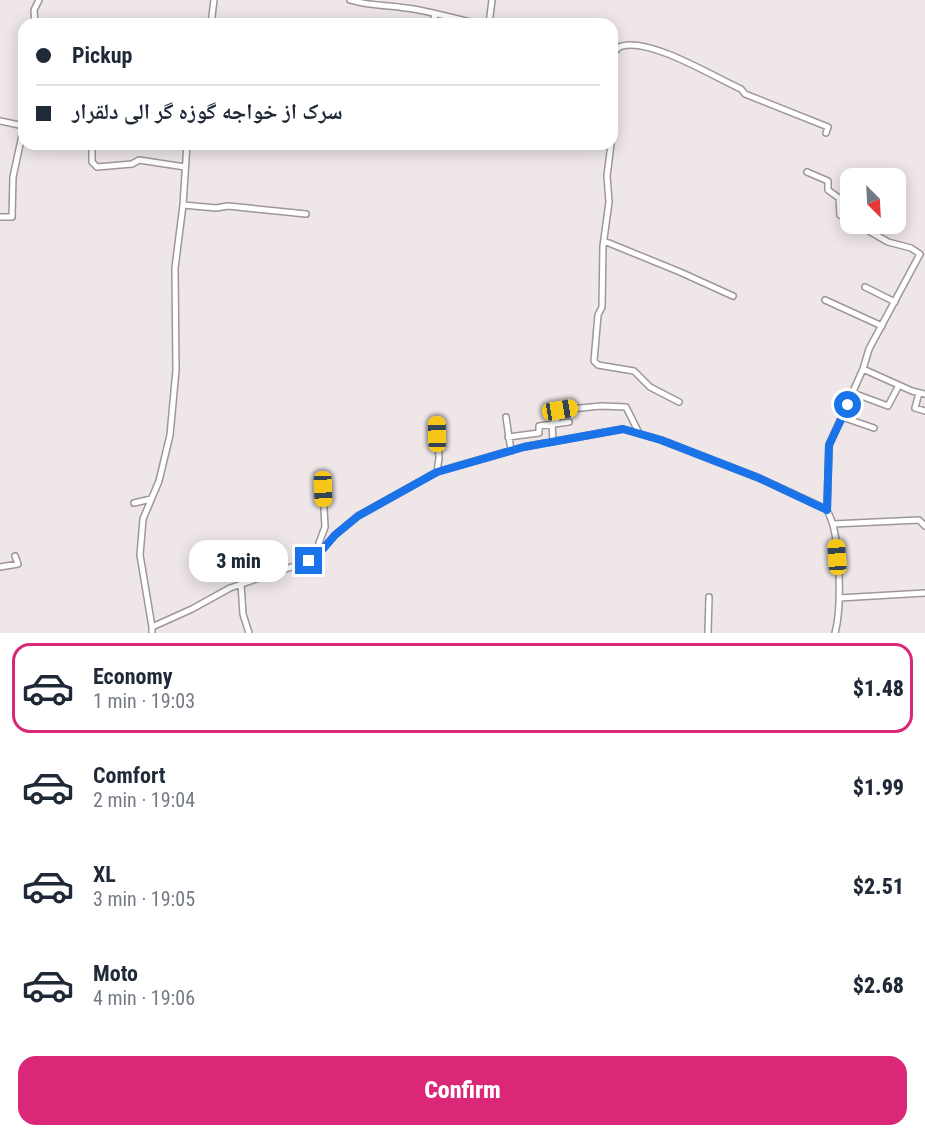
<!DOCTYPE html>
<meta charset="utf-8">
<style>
body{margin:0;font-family:"Roboto Condensed","Noto Naskh Arabic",sans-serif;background:#f2f2f3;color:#1f2937;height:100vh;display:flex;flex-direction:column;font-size:22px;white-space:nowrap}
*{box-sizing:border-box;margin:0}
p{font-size:20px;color:#747a83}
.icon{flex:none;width:33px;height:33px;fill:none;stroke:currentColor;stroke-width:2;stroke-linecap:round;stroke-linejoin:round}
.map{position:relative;height:633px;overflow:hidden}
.side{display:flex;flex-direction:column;background:#fff;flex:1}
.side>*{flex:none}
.guide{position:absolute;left:18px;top:18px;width:600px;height:132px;border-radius:18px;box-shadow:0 3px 15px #0003;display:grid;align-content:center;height:132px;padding:0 18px;background:#fff}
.needle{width:39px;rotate:156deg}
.controls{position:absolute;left:840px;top:168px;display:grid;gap:12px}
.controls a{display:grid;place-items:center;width:66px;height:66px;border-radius:12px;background:#fff;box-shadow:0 3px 15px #0003;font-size:30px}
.end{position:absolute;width:27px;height:27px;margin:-14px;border:8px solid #1a73e8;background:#fff;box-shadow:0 0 0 3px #fff}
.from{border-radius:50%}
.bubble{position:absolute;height:42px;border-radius:18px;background:#fff;box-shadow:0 3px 15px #0003;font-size:20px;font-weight:800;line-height:42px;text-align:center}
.car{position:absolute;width:18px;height:36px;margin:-18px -9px;border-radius:8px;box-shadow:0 0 4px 2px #0007;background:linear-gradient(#f5c518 24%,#345 0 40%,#f5c518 0 76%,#345 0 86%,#f5c518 0)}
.guide b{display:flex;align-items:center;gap:21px;height:57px;font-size:22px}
.guide b+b{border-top:2px solid #e0e1e3}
.guide i{width:15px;height:15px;background:#1f2937}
ul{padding:10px 0 0;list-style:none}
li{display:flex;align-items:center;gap:18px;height:90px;margin:0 12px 9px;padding:0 6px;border:3px solid transparent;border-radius:18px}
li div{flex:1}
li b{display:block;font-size:22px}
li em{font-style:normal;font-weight:800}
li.on{border-color:#db2777}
li>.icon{width:54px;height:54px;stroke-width:1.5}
.button{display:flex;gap:12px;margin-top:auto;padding:12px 18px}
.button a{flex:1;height:69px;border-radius:18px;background:#db2777;color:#fff;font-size:24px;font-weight:800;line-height:69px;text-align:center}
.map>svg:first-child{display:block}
</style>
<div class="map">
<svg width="925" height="633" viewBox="0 0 925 633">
<rect width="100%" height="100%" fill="#eee6e7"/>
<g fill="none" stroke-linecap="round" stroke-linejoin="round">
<path stroke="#cec6c7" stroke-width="5" stroke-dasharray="5 2.5" stroke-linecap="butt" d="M 613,125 L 614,109
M 612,139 L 613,132"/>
<g stroke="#9e9798" stroke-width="8">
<path id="minor" d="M 350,0 C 368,6 387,5 406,8 C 431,11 455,19 479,24
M 35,24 L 34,10 L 39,0
M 211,24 L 214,0
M 433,24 L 435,14
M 489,24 L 492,0
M 614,54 L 614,109
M 612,55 C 615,52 617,47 622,46 C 651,38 714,77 741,89 L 745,94 L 828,127 L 826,133
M 0,121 L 24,126 L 13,177 L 12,217 L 0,217
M 613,132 L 613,125
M 92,144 L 92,162 L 97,167 L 132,164 L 139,160 L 185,167
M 611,144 L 607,176 L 609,202 L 603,246 L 602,307 L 598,315 L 594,361 L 598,365 L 634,371 L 650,387 L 679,402
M 807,172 L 828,181 L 828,190 L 839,198 L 840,215 L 850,220
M 183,205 L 216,208 L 228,206 L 306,214
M 857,224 L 888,242 L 911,248 L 920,254 L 869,349 L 863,369
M 604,241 L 680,272 L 733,296
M 865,287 L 895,302
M 825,300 L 882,326
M 853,393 L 888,406 L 899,385
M 919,393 L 915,408 L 925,411
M 506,417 L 511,451
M 842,417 L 874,428
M 437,422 L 439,458 L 437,472
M 508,437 L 539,433 L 539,426 L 569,422
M 553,442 L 552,424 L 558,417 L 560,410 L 601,406 L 626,407 L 639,433
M 134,503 L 151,499
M 827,510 L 829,445 L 863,369 L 912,391 L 925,394
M 833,524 L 919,520 L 925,526
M 321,551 L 319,543 L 325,527 L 323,489
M 0,567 L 18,564 L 15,556
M 241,584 L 243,614 L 249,633
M 839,598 L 925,593
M 152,627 L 140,555 L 143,519 L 159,481 L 170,435 L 176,370 L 175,268 L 183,205 L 187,144
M 152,633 L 152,627 L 192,609 L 230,588 L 309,561 L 316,557 L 335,535 L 358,516 L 437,472 L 523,447 L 623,429 L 661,440 L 759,478 L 826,509 C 841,530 842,607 835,633
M 708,633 L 709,597"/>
</g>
<use href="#minor" stroke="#fff" stroke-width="5"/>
</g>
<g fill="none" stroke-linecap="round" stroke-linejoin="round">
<path stroke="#1a73e8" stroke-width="8" d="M 309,561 L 316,557 L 335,535 L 358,516 L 437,472 L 524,447 L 623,429 L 661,440 L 759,478 L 827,510 L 829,445 L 848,405"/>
</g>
</svg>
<div class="controls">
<a><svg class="needle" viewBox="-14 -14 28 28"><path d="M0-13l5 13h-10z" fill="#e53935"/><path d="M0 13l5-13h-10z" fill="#747a83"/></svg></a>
</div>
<i class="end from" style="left:848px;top:405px"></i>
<i class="end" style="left:309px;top:561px"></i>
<div class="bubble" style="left:189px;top:540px;width:99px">3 min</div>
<i class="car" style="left:560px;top:410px;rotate:81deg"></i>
<i class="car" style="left:437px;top:434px;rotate:359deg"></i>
<i class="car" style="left:323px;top:489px;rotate:178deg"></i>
<i class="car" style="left:837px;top:557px;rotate:356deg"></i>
<div class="guide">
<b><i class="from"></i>Pickup</b>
<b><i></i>سرک از خواجه گوزه گر الی دلقرار</b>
</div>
</div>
<section class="side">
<ul>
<li class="on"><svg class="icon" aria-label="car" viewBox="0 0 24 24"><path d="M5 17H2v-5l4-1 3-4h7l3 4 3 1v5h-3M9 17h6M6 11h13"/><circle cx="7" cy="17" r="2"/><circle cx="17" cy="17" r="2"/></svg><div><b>Economy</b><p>1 min · 19:03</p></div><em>$1.48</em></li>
<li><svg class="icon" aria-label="car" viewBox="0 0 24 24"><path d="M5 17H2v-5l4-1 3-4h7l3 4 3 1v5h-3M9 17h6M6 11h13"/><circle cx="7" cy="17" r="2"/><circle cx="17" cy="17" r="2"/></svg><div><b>Comfort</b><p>2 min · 19:04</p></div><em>$1.99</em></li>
<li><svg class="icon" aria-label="car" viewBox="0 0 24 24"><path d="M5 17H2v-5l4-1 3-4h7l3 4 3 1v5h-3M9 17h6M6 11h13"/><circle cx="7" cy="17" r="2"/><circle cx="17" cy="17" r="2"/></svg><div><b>XL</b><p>3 min · 19:05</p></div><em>$2.51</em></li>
<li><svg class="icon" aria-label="car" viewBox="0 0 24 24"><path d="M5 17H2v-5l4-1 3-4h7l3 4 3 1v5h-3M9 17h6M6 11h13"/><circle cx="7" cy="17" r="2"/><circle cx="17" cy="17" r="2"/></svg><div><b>Moto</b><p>4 min · 19:06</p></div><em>$2.68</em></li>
</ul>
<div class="button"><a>Confirm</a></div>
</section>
